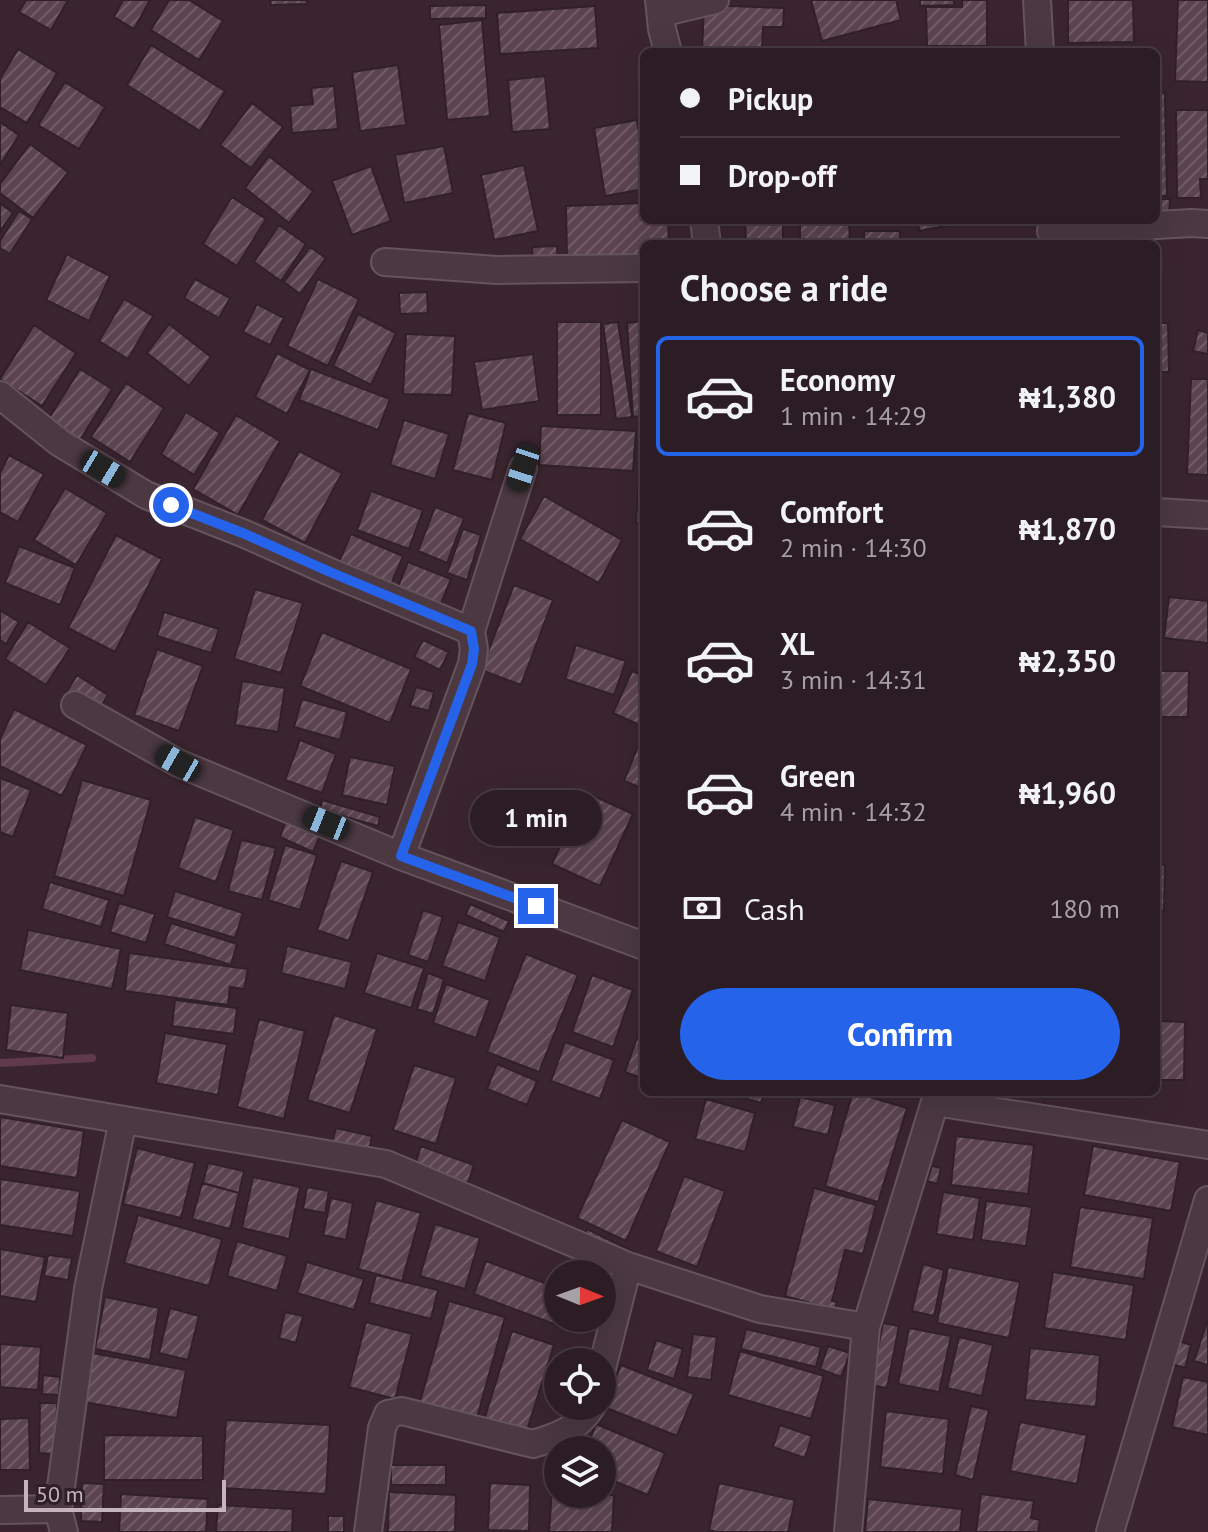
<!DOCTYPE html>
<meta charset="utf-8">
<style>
body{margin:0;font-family:"PT Sans",sans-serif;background:#382930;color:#f1f3f6;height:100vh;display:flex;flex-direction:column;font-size:30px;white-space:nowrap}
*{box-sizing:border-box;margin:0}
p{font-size:26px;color:#a6a1a6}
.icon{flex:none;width:44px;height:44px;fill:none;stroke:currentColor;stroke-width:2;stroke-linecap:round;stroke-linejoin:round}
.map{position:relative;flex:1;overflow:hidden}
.sheet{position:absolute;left:640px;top:240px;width:520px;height:856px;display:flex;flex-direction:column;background:#2c1c23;border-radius:12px;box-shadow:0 8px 32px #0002,0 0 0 2px #483a41}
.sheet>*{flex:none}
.guide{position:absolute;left:640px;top:48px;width:520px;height:176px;border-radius:12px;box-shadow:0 8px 32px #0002,0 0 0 2px #483a41;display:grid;align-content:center;height:176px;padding:0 40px;background:#2c1c23}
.needle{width:52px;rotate:91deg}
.buttons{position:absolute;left:544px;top:1260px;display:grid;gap:16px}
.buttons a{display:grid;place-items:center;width:72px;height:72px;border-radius:50%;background:#2c1c23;box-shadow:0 8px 32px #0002,0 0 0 2px #483a41;font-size:40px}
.scale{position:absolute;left:24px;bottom:20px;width:202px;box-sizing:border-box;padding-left:8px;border:4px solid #c6b4bc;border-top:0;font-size:22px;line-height:28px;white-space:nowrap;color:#c6b4bc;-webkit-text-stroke:6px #2f1e26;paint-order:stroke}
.end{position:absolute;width:36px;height:36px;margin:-18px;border:10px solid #2563eb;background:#fff;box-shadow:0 0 0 4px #fff}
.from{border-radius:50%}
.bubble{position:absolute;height:56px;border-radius:28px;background:#2c1c23;box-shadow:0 8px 32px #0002,0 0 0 2px #483a41;font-size:26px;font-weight:800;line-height:56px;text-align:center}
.car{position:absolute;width:24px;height:48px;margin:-24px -12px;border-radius:10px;box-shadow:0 0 6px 2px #0007;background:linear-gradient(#222 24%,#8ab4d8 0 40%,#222 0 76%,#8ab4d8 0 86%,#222 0)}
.guide b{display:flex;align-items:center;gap:28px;height:76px;font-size:30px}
.guide b+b{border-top:2px solid #483a41}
.guide i{width:20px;height:20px;background:#f1f3f6}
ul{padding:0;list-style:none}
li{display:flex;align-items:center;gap:24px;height:120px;margin:0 16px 12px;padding:0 24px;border:4px solid transparent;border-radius:12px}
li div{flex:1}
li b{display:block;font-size:30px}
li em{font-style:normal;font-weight:800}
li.current{border-color:#2563eb}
li>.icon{width:72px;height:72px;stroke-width:1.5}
h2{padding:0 40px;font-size:36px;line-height:96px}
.pay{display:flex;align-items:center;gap:20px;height:88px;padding:0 40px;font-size:30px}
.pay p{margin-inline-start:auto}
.cta{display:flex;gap:16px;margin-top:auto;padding:16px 40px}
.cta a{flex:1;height:92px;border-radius:48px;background:#2563eb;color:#fff;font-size:32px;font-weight:800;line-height:92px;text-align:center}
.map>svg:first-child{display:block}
</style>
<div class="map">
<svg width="1208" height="1532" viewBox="0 0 1208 1532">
<defs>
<pattern id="building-hatch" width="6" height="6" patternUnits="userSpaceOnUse" patternTransform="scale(2)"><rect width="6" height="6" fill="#5c444f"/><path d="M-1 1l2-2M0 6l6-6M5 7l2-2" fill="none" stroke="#725d66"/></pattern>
</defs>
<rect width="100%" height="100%" fill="#3a252f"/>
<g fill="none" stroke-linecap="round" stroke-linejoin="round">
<path stroke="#603a4c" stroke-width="8" d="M 0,1063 L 92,1058"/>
</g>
<path fill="url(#building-hatch)" stroke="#312028" stroke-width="2" d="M 26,0 L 68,0 L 51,30 L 19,12 Z
M 123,0 L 150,0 L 134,29 L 114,17 Z
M 169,0 L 189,0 L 223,21 L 199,60 L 151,30 Z
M 270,0 L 307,0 L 307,4 L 271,5 Z
M 811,0 L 896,0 L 901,20 L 822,41 Z
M 920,0 L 954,0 L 954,5 L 920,6 Z
M 962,0 L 987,0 L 987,46 L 927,46 L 926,7 L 962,7 Z
M 1068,0 L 1133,0 L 1134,42 L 1068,43 Z
M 1178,0 L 1208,0 L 1208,82 L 1175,81 Z
M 486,5 L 486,18 L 430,19 L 430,6 Z
M 704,5 L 784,8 L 783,27 L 763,27 L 762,52 L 702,51 Z
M 595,6 L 598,48 L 500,54 L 497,13 Z
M 482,20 L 490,116 L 447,120 L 439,25 Z
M 151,45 L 225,91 L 200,131 L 127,85 Z
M 18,49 L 57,73 L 27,123 L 0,107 L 0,79 Z
M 398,65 L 406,125 L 360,131 L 352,72 Z
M 545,76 L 550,129 L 512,132 L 508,80 Z
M 65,82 L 105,107 L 79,149 L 38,125 Z
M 334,86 L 338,129 L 292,133 L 290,106 L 313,104 L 311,88 Z
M 1156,93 L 1165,93 L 1167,196 L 1156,196 Z
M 252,103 L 283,127 L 251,168 L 220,145 Z
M 1176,110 L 1208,110 L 1208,179 L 1200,179 L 1201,198 L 1177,198 Z
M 637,120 L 644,164 L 644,189 L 605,196 L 594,128 Z
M 0,122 L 19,135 L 0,165 Z
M 30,144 L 68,172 L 33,218 L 0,193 L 0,184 Z
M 444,146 L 453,193 L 404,203 L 395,155 Z
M 269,156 L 313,191 L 289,223 L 245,188 Z
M 524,165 L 538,231 L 494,240 L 481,175 Z
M 371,166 L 391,221 L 352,235 L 332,181 Z
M 232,197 L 266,219 L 237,266 L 203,244 Z
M 1156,199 L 1170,199 L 1169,216 L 1156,215 Z
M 0,203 L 13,213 L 0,231 Z
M 644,203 L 644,220 L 668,220 L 669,244 L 644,244 L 644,256 L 567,259 L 566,206 Z
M 19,211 L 32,219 L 10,254 L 0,248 L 0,241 Z
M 745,220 L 783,220 L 783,244 L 746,244 Z
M 800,220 L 849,220 L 850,244 L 800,244 Z
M 918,220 L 977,220 L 919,231 Z
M 279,225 L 306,244 L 281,281 L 254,262 Z
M 864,231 L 900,231 L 900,244 L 864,244 Z
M 557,246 L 558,266 L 533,267 L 532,247 Z
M 310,247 L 326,258 L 300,294 L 284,282 Z
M 1156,247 L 1160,247 L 1160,294 L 1156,295 Z
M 67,254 L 110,276 L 89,321 L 46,300 Z
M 195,279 L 230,298 L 219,318 L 184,298 Z
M 318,279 L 359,299 L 328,366 L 287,346 Z
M 427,292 L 428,313 L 400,314 L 399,293 Z
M 124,299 L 153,316 L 128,359 L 99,341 Z
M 257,304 L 284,318 L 270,345 L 243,332 Z
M 358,314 L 396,333 L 371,385 L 333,366 Z
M 644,321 L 644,416 L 633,417 L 627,323 Z
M 557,322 L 601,322 L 601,415 L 557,415 Z
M 618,322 L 632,417 L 616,419 L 603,324 Z
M 1156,323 L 1168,323 L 1169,372 L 1156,372 Z
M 169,324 L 211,357 L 189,386 L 147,353 Z
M 34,325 L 76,353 L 42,406 L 0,379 Z
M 1198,330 L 1208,333 L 1208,354 L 1193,351 Z
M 406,334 L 455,336 L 452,395 L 403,394 Z
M 277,353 L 310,370 L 287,414 L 255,397 Z
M 533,354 L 539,401 L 482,410 L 474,362 Z
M 80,369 L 112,389 L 78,443 L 46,423 Z
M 311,369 L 390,399 L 378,430 L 299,400 Z
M 1191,379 L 1208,379 L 1208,475 L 1187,474 Z
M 126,383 L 164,408 L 130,462 L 91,437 Z
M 186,412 L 220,433 L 194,475 L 161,454 Z
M 468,413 L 506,423 L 492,480 L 453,470 Z
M 236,415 L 280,441 L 238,515 L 193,489 Z
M 404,420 L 449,434 L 435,479 L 390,465 Z
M 541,426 L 636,431 L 633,471 L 539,465 Z
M 299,451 L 342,473 L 305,543 L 262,520 Z
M 9,455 L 44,474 L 18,522 L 0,512 L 0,473 Z
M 65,488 L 107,513 L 76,565 L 34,540 Z
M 638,490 L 644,490 L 644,523 L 636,523 Z
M 371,491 L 423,510 L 409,549 L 357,530 Z
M 544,496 L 622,540 L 599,583 L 520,539 Z
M 435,507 L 464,518 L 447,563 L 418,551 Z
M 463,529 L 481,535 L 467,580 L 447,573 Z
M 351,534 L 403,556 L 388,591 L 336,569 Z
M 116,535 L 162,559 L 115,652 L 68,628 Z
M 19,546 L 75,568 L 60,605 L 5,583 Z
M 408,562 L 451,579 L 438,611 L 395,594 Z
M 514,585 L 553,600 L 521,685 L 481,670 Z
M 255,589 L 303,603 L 281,673 L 234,659 Z
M 1169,597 L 1208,601 L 1208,643 L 1164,638 Z
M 0,610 L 19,622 L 6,644 L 0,640 Z
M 164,612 L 219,629 L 211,653 L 157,636 Z
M 28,622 L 70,648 L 46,685 L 5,659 Z
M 322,632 L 411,669 L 390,723 L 300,686 Z
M 423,640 L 449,652 L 440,670 L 414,657 Z
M 576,645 L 626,661 L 614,695 L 565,679 Z
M 157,649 L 203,666 L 179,731 L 134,715 Z
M 632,671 L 644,676 L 644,727 L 613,713 Z
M 1156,671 L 1189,671 L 1188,717 L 1156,717 Z
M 77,675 L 108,695 L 96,713 L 66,693 Z
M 242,681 L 285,688 L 278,732 L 235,725 Z
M 416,687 L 434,692 L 429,711 L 410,706 Z
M 302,699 L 347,712 L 340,740 L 294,727 Z
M 14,709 L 87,745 L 62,796 L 0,766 L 0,739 Z
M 642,736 L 644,737 L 644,789 L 624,781 Z
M 300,740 L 336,754 L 322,793 L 285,780 Z
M 350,757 L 395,766 L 387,805 L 342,795 Z
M 0,778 L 31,790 L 13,837 L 0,832 Z
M 82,780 L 151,800 L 124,896 L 54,876 Z
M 585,792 L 633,814 L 600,886 L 552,864 Z
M 322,800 L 380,817 L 378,826 L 320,810 Z
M 195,817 L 234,830 L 216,882 L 178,868 Z
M 286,821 L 320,836 L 313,852 L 280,837 Z
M 241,840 L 276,848 L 262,900 L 228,891 Z
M 285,845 L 317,855 L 300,910 L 268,900 Z
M 341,861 L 373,872 L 349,941 L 317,930 Z
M 1156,865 L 1165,865 L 1164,911 L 1156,911 Z
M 50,882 L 109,900 L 101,927 L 42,909 Z
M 175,891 L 243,913 L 235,938 L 167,917 Z
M 119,903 L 155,914 L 146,943 L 110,932 Z
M 470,904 L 509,921 L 504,932 L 466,915 Z
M 423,910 L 443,917 L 428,962 L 408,955 Z
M 458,922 L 500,937 L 485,981 L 442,966 Z
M 171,923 L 237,944 L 231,965 L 164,944 Z
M 28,930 L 121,949 L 112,989 L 20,970 Z
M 287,946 L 352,962 L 345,989 L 281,973 Z
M 129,953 L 248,969 L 244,989 L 230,987 L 228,1005 L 125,991 Z
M 377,953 L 424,968 L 411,1008 L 364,993 Z
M 526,954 L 578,975 L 539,1072 L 487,1052 Z
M 428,973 L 444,979 L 433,1014 L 417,1009 Z
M 592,975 L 633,990 L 613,1047 L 572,1032 Z
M 446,984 L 490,1000 L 476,1038 L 433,1023 Z
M 175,1000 L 237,1008 L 234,1034 L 172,1026 Z
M 11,1005 L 68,1013 L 63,1058 L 6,1050 Z
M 334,1015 L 377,1029 L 350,1113 L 307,1100 Z
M 644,1018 L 644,1079 L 625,1072 Z
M 259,1019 L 305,1031 L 284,1119 L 237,1107 Z
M 1156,1021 L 1185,1022 L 1184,1080 L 1156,1080 Z
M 165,1033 L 227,1044 L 218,1095 L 156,1083 Z
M 565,1042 L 614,1060 L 600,1099 L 551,1081 Z
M 497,1064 L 537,1081 L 527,1105 L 487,1089 Z
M 414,1065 L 456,1078 L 436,1144 L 393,1130 Z
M 724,1092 L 764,1092 L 761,1103 Z
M 853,1092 L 907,1108 L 878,1202 L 825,1186 Z
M 800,1097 L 835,1105 L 828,1135 L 793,1127 Z
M 706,1099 L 755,1113 L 745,1152 L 695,1139 Z
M 0,1117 L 84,1131 L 77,1178 L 0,1166 Z
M 622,1120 L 670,1142 L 626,1241 L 577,1218 Z
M 336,1128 L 372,1136 L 368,1156 L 331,1147 Z
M 956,1136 L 1034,1145 L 1028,1194 L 951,1185 Z
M 421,1146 L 474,1165 L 468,1183 L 415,1165 Z
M 1093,1146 L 1180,1162 L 1171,1211 L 1084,1195 Z
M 137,1148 L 195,1163 L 181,1218 L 123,1204 Z
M 208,1163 L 244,1171 L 239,1193 L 203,1183 Z
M 932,1166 L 941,1168 L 937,1184 L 927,1181 Z
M 684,1176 L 725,1191 L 697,1267 L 656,1251 Z
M 253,1177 L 300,1187 L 289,1239 L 242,1228 Z
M 0,1179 L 80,1191 L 73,1236 L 0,1225 Z
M 202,1183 L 239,1193 L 230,1229 L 192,1219 Z
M 307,1187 L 329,1191 L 325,1213 L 303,1209 Z
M 814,1188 L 876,1205 L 863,1254 L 845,1250 L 832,1301 L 837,1302 L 835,1310 L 785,1296 Z
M 943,1192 L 980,1198 L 973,1240 L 936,1234 Z
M 331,1198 L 353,1203 L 346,1240 L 323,1235 Z
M 376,1200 L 421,1213 L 402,1281 L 358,1269 Z
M 986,1201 L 1032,1207 L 1026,1246 L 981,1240 Z
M 1080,1207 L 1153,1218 L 1144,1279 L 1070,1267 Z
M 138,1215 L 222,1239 L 209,1286 L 124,1263 Z
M 435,1224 L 480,1238 L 465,1289 L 420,1276 Z
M 587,1229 L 636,1253 L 631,1262 L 582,1239 Z
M 237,1241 L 287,1256 L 277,1291 L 227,1276 Z
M 0,1249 L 45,1257 L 36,1302 L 0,1296 Z
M 48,1255 L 72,1258 L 68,1280 L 44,1276 Z
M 486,1261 L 558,1288 L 558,1318 L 569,1318 L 565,1328 L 474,1294 Z
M 307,1262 L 364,1279 L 354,1310 L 297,1293 Z
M 923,1264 L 944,1270 L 934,1316 L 912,1311 Z
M 948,1267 L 1020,1282 L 1009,1338 L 937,1323 Z
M 1053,1272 L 1134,1285 L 1126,1340 L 1044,1328 Z
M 376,1275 L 438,1290 L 431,1319 L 369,1303 Z
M 105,1297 L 159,1308 L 150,1360 L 95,1349 Z
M 449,1301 L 505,1317 L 476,1421 L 419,1405 Z
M 170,1308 L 199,1316 L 188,1360 L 159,1353 Z
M 285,1312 L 303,1316 L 296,1343 L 279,1338 Z
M 1208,1319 L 1208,1365 L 1194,1361 Z
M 366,1322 L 412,1334 L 395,1399 L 349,1387 Z
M 883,1323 L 899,1326 L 887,1388 L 871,1385 Z
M 909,1328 L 951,1336 L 939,1392 L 898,1384 Z
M 746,1329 L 821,1347 L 816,1367 L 741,1349 Z
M 512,1331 L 554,1345 L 526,1433 L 484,1420 Z
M 693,1334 L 717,1337 L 711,1380 L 687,1377 Z
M 959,1337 L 993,1345 L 982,1396 L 947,1388 Z
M 656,1340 L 683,1349 L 674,1379 L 647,1370 Z
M 1175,1340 L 1191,1345 L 1185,1368 L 1168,1363 Z
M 0,1344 L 41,1347 L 38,1390 L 0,1387 Z
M 828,1346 L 850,1353 L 841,1377 L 820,1369 Z
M 1030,1348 L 1100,1355 L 1096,1407 L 1025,1400 Z
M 740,1351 L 824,1376 L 811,1419 L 728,1395 Z
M 92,1353 L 186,1370 L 177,1418 L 83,1402 Z
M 621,1365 L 694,1394 L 677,1436 L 604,1407 Z
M 43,1375 L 60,1377 L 59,1395 L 42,1394 Z
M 1183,1377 L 1208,1382 L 1208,1435 L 1172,1427 Z
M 40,1403 L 57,1403 L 56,1454 L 39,1453 Z
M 971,1406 L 989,1410 L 973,1480 L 955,1475 Z
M 886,1411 L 949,1419 L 943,1474 L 880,1467 Z
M 29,1418 L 30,1470 L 0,1470 L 0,1419 Z
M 226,1420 L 330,1425 L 326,1494 L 222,1488 Z
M 1020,1422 L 1087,1435 L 1077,1484 L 1010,1471 Z
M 596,1424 L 665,1453 L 648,1495 L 602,1476 L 602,1450 L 586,1450 Z
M 780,1425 L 812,1436 L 805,1458 L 773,1447 Z
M 104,1435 L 203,1436 L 203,1480 L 104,1480 Z
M 391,1465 L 446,1465 L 446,1485 L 391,1485 Z
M 82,1483 L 104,1484 L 102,1522 L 81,1521 Z
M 490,1483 L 530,1485 L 529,1531 L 488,1530 Z
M 719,1483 L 795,1500 L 788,1532 L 717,1532 L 709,1530 Z
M 552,1491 L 558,1492 L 558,1494 L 614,1495 L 612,1532 L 549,1532 Z
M 389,1492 L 456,1495 L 455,1532 L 388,1532 Z
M 121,1494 L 208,1499 L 206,1532 L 119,1532 Z
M 981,1494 L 1034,1501 L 1031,1518 L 1040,1520 L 1038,1532 L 976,1532 Z
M 868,1499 L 962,1509 L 960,1532 L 865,1532 Z
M 218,1505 L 293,1509 L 292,1532 L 216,1532 Z
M 328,1516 L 344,1516 L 344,1532 L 328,1532 Z"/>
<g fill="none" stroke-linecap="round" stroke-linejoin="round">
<g stroke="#65545c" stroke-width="30">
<path id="street" d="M 659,0 L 662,29 L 668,52
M 1037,0 L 1040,52
M 661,13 L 715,0
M 704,220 L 707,244
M 1051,231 L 1192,223 L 1208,224
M 385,262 L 497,270 L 644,268
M 0,395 L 60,443 L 146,495 L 245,534 L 330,572 L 471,631
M 1156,512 L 1208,515
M 75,705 L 178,763 L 401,856 L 644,946
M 401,856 L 472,664 L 474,649 L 471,631 L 523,468
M 0,1099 L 386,1164 L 628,1266 L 760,1309 L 866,1327
M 935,1102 L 1208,1145
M 602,1368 L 628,1266
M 0,1510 L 58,1509
M 64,1532 L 58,1509 L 88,1289 L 123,1120
M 368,1532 L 382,1428 L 388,1414 L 402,1411 L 533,1444 C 560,1436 576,1430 592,1406
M 848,1532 L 866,1327 L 938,1092
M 1110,1532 L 1208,1200"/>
</g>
<use href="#street" stroke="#4b3841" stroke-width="26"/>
</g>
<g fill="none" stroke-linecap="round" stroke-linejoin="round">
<path stroke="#2563eb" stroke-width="10" d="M 171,505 L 245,534 L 330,572 L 471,631 L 474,649 L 472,664 L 401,856 L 536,906"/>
</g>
</svg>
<div class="buttons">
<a><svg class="needle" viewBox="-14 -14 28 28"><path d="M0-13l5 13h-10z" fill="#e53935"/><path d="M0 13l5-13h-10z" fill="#a6a1a6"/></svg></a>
<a><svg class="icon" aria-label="locate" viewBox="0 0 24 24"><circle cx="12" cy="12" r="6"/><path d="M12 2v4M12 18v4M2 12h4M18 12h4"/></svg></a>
<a><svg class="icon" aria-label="layers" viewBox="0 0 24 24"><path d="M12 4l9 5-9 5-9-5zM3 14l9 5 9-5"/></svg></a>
</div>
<div class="scale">50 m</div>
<i class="end from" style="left:171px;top:505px"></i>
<i class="end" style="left:536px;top:906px"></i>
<div class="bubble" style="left:470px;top:790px;width:132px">1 min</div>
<i class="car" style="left:523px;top:468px;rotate:198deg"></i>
<i class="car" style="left:103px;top:469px;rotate:121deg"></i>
<i class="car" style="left:178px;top:763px;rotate:300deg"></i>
<i class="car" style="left:326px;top:823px;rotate:292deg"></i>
<div class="guide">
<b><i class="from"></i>Pickup</b>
<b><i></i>Drop-off</b>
</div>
<section class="sheet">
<h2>Choose a ride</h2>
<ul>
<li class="current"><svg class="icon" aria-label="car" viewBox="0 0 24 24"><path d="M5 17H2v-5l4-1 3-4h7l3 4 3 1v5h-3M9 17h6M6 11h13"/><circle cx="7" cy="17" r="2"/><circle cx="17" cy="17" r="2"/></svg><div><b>Economy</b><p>1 min · 14:29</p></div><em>₦1,380</em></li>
<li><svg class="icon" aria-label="car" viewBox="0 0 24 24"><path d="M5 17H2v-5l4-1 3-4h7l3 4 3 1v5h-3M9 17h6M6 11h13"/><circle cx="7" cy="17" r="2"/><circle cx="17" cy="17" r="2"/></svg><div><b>Comfort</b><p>2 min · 14:30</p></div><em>₦1,870</em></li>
<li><svg class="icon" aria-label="car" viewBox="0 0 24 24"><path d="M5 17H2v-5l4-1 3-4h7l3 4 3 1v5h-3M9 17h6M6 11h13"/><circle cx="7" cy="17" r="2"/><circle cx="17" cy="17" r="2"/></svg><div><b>XL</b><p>3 min · 14:31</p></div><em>₦2,350</em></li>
<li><svg class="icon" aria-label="car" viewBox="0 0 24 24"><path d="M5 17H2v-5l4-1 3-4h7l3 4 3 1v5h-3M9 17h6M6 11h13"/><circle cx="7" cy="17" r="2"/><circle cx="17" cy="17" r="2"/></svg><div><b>Green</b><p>4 min · 14:32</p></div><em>₦1,960</em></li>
</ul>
<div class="pay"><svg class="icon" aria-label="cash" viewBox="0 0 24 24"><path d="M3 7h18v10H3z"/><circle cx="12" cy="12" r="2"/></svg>Cash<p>180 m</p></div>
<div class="cta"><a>Confirm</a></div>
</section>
</div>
